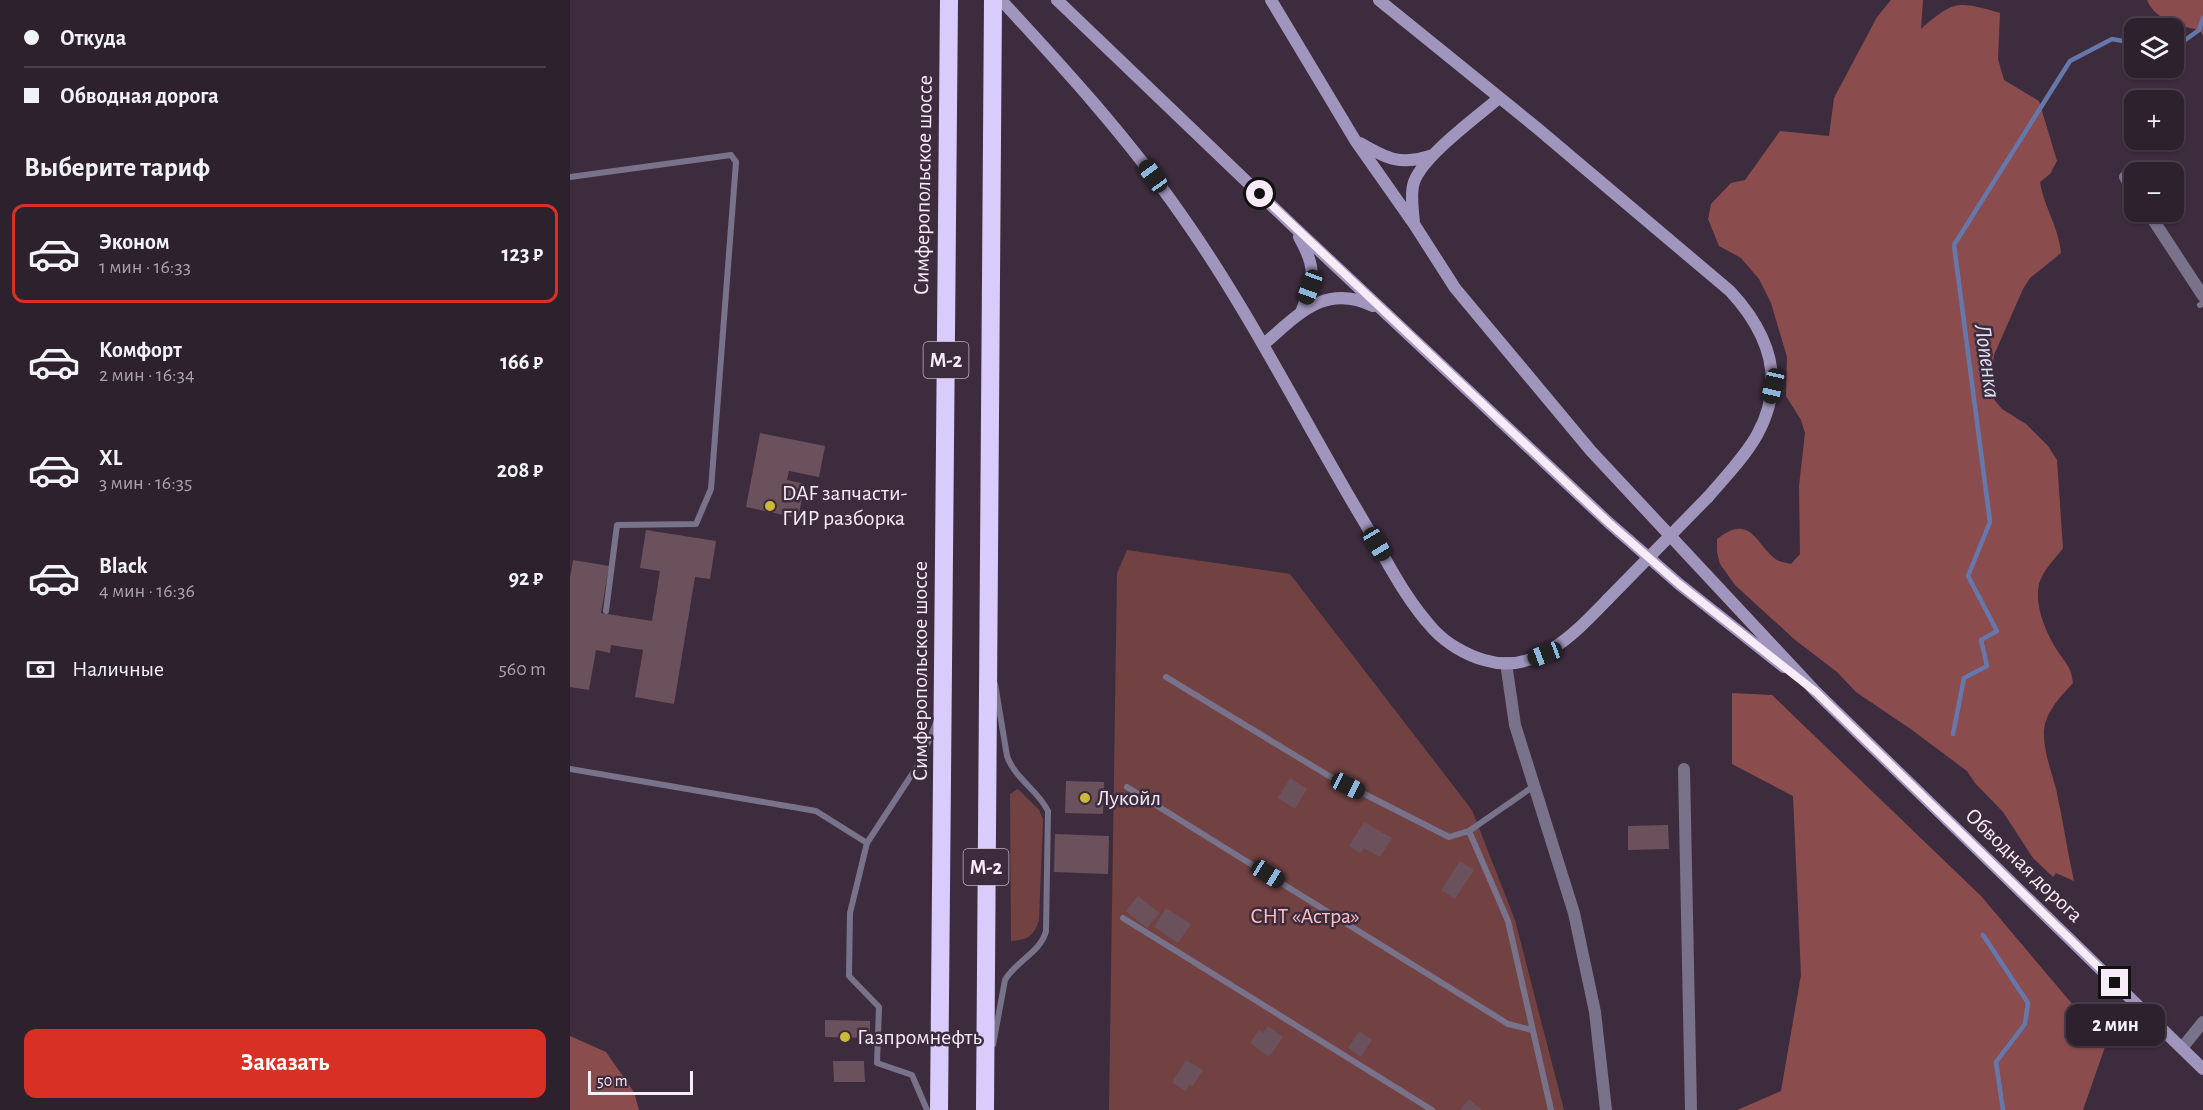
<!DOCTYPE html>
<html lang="ru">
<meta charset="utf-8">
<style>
body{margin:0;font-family:"Alegreya Sans",sans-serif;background:#3a2e3a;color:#f1f3f6;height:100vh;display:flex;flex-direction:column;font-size:22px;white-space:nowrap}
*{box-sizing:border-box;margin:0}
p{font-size:20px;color:#a7a3aa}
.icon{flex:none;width:33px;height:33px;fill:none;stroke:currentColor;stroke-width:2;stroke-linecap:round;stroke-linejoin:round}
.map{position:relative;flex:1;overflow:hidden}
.side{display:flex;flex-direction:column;background:#2e212e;width:570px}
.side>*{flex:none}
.hud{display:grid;align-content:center;height:132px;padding:0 24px;background:#2e212e}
.controls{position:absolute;left:1554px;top:18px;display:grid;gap:12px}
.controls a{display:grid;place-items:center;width:60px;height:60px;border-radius:12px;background:#2e212e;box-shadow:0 2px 4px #0004,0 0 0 2px #493e4a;font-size:30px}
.scale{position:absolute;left:18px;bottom:15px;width:105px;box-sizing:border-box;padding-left:6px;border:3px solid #f7ebf7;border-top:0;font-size:16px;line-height:21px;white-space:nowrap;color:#f7ebf7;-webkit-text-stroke:4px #3d2c3e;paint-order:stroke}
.end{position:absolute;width:27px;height:27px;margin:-14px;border:8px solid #f7ebf7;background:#111;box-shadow:0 0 0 3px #111}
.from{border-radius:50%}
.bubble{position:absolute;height:42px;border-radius:12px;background:#2e212e;box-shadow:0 2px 4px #0004,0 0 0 2px #493e4a;font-size:20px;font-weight:700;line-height:42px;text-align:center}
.car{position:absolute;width:18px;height:36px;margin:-18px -9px;border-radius:8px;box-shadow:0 0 4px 2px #0007;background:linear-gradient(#222 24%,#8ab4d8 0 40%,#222 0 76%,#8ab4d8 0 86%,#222 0)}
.hud b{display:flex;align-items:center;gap:21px;height:57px;font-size:22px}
.hud b+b{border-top:2px solid #493e4a}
.hud i{width:15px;height:15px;background:#f1f3f6}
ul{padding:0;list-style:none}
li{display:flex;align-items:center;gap:18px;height:99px;margin:0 12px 9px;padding:0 12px;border:3px solid transparent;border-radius:12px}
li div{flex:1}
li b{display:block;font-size:22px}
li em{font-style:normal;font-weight:700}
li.current{border-color:#d93025}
li>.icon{width:54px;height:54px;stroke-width:1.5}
h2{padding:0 24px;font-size:27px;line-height:72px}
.pay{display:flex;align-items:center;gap:15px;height:66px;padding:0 24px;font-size:22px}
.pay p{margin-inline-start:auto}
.primary-button{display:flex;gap:12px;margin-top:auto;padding:12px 24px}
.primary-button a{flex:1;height:69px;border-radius:12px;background:#d93025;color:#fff;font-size:24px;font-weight:700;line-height:69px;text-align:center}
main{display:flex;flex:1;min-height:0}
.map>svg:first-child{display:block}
</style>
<main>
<section class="side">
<div class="hud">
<b><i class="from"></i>Откуда</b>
<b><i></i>Обводная дорога</b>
</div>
<h2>Выберите тариф</h2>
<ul>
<li class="current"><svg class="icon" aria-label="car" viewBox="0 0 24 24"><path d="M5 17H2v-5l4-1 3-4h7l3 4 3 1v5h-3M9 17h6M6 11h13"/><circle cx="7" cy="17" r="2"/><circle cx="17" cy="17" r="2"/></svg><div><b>Эконом</b><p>1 мин · 16:33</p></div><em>123 ₽</em></li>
<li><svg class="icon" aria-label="car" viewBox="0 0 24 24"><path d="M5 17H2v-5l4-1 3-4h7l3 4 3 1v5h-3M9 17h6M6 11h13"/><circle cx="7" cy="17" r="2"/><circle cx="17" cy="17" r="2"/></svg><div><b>Комфорт</b><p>2 мин · 16:34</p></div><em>166 ₽</em></li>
<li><svg class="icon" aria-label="car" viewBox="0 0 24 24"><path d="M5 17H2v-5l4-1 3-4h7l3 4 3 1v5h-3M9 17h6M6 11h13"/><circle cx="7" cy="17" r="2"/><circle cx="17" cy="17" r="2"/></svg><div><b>XL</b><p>3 мин · 16:35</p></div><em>208 ₽</em></li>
<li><svg class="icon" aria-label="car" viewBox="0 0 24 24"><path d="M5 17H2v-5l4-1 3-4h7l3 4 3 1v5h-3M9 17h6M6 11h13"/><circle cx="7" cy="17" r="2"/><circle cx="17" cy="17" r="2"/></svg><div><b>Black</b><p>4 мин · 16:36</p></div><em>92 ₽</em></li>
</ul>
<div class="pay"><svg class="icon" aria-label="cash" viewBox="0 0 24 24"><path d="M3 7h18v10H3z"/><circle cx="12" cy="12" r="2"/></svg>Наличные<p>560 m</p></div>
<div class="primary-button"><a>Заказать</a></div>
</section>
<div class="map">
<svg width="1633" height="1110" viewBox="0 0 1633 1110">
<rect width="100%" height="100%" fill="#3d2c3e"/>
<path fill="#724243" d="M 557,550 L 720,574 L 902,810 L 945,920 L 994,1110 L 539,1110 L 547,573 Z
M 448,789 L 469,810 L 473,819 L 469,920 C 464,936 458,940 441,941 L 440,794 Z"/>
<path fill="#8b4c4e" d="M 1321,0 L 1353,0 L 1351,29 C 1384,0 1388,1 1430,13 L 1428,59 L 1434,80 L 1469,101 L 1487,161 L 1480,174 L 1470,182 C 1474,207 1489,228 1491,253 L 1460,278 L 1453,289 L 1424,355 L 1421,384 L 1422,397 L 1432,409 L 1456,424 L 1478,446 L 1487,460 L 1493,548 C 1485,559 1473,570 1469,584 C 1464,605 1476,633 1487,650 C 1496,664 1501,666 1503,683 C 1491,696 1476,711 1474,730 C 1473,750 1481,770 1486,789 C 1493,820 1497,850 1504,881 L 1486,873 L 1483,877 L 1463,858 L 1433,812 L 1405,783 L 1397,771 L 1342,730 L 1286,692 L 1267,672 L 1224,639 L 1165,585 L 1150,564 L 1147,552 L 1147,539 C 1182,512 1185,545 1207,560 C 1211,562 1217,563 1221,564 L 1230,554 L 1229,486 L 1235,433 L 1231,420 L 1216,396 L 1217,357 L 1201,303 L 1189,279 L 1171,258 L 1149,246 L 1138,219 L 1141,204 L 1161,183 L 1175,180 L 1210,131 L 1259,136 L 1264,98 L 1307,17 Z
M 1577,0 L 1633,0 L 1633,35 L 1629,30 C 1608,25 1586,21 1577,0 Z
M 1162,693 L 1202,695 L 1411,896 L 1536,1044 L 1513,1110 L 1167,1110 L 1211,1091 L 1231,975 L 1223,796 L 1162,764 Z
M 0,1036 L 36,1052 L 64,1092 L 69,1110 L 0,1110 Z"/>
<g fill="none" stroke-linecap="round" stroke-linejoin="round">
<path stroke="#6677ac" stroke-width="4.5" d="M 1604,48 L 1629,30 L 1633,18
M 1383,734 L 1394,678 L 1417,666 L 1411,640 L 1427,631 L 1398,576 L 1420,522 L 1384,245 L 1500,61 L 1542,39 L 1564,43
M 1413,935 L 1458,1003 L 1455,1024 L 1426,1062 L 1433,1110"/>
</g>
<path fill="#6b515c" d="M 190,433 L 255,446 L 249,477 L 219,471 L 217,480 L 235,484 L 228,518 L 176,507 Z
M 76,530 L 146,541 L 140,579 L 125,577 L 104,704 L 65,697 L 73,650 L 41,645 L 40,653 L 26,650 L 19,690 L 0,687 L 0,578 L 3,560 L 39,566 L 31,613 L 82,621 L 90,571 L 70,568 Z
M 720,778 L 737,789 L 725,809 L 708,798 Z
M 496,781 L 534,782 L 533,814 L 495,813 Z
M 794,822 L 822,838 L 810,857 L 794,848 L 790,853 L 779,846 Z
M 1098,825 L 1099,849 L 1058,850 L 1058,826 Z
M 485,834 L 539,836 L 538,874 L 484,872 Z
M 890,861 L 904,870 L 885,899 L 871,890 Z
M 568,896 L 589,913 L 577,928 L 556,911 Z
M 596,908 L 621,924 L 608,943 L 584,927 Z
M 255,1020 L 300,1021 L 300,1038 L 255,1037 Z
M 698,1026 L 713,1037 L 699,1057 L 680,1043 L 689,1030 L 693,1033 Z
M 789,1031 L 802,1040 L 791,1057 L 778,1048 Z
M 616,1060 L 633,1070 L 622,1087 L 620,1084 L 615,1091 L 602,1082 Z
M 263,1061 L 294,1061 L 295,1082 L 264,1082 Z
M 899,1099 L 912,1110 L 890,1110 Z"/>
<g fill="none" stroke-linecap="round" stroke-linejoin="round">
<path stroke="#79728b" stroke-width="6" d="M 0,177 L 161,155 L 166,162 L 141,489 L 126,524 L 47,525 L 36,611
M 1630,305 L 1633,303
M 596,677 L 759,776 L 879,837 L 899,831 L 964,786
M 0,769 L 246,811 L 297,843
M 557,787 L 938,1024 L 962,1030
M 899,831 L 938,921 L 981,1110
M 553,918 L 862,1110
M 423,1045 L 435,980 C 446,961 471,952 476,931 L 478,811 C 468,790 445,779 437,756 L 425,684
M 357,1110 L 342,1075 L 307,1063 L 309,1007 L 279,976 L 280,913 L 297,843 L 350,762 L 366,723"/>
<path stroke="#79728b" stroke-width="12" d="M 1555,177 L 1564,192
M 1578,212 L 1633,296
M 936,663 L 945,725 L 1004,913 L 1025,1012 L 1036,1110
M 1114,769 L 1121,1110
M 1612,1048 L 1633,1022"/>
<path stroke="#a096bd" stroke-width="12" d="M 431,0 C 494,68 557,137 610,213 C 678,309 730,414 790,515 C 813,553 833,597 864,630 C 876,643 896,655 914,660 C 966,676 1005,633 1038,599
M 487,0 L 723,226 L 1038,522 L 1109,584 L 1214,667
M 701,0 L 785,140 L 844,224 L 885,288 L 1021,451 L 1246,692 L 1633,1069
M 809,0 L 967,128 L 1160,291 C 1199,333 1217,381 1187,435 C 1174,458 1155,477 1138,497
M 790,143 C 817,159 831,166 863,155
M 844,223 C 843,210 840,194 844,182 C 853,156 907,117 929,98
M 729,237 C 748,270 743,279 731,313
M 694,344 C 729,314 755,283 803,306"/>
<path stroke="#d9ccfc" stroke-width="18" d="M 369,1110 L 379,0
M 415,1110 L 423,0"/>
<path stroke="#a096bd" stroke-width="12" d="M 1038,599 L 1138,497"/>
</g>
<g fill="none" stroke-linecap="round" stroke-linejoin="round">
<path stroke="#f7ebf7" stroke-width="8" d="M 690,194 L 1038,522 L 1109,584 L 1246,692 L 1545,983"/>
</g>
<g fill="#ccb938" stroke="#3d2c3e" stroke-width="2">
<circle cx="200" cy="506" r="6"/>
<circle cx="515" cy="798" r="6"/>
<circle cx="275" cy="1037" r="6"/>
</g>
<g text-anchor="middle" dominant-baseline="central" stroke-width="5" stroke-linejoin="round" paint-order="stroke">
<g fill="#3d2c3e" stroke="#bfb2c0" stroke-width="1.5">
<rect x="353.5" y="342" width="45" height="36" rx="4.5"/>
<rect x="393.5" y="849" width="45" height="36" rx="4.5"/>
</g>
<g font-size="21" font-weight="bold" fill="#f7ebf7">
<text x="376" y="360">М-2</text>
<text x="416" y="867">М-2</text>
</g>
<g font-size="22" fill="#f7ebf7" stroke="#3d2c3e">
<text transform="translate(353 185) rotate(-89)">Симферопольское шоссе</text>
<text transform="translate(350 671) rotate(-90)">Симферопольское шоссе</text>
<text transform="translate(1454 865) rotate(44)">Обводная дорога</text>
</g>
<g font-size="22" fill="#f7ebf7" stroke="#3d2c3e" text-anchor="start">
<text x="212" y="493">DAF запчасти-<tspan x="212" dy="25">ГИР разборка</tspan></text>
<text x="527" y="798">Лукойл</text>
<text x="287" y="1037">Газпромнефть</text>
</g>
<g font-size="22" fill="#fcc0c0" stroke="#3d2c3e">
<text x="735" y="916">СНТ «Астра»</text>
</g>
<g font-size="24" font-style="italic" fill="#dde3f3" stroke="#3d2c3e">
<text transform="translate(1417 361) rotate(82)">Лопенка</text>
</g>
</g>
</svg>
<div class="controls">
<a><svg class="icon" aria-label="layers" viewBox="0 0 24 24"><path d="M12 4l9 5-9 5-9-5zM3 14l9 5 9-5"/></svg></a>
<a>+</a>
<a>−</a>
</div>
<div class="scale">50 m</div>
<i class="end from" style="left:690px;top:194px"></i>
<i class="end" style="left:1545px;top:983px"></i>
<div class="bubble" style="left:1496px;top:1004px;width:99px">2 мин</div>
<i class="car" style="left:583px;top:176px;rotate:324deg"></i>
<i class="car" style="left:740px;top:287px;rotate:200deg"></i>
<i class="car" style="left:1203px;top:386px;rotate:193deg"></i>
<i class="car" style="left:807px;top:544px;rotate:149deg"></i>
<i class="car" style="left:975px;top:654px;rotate:249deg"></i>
<i class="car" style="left:778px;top:786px;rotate:117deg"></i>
<i class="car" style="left:698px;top:874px;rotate:122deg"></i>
</div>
</main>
